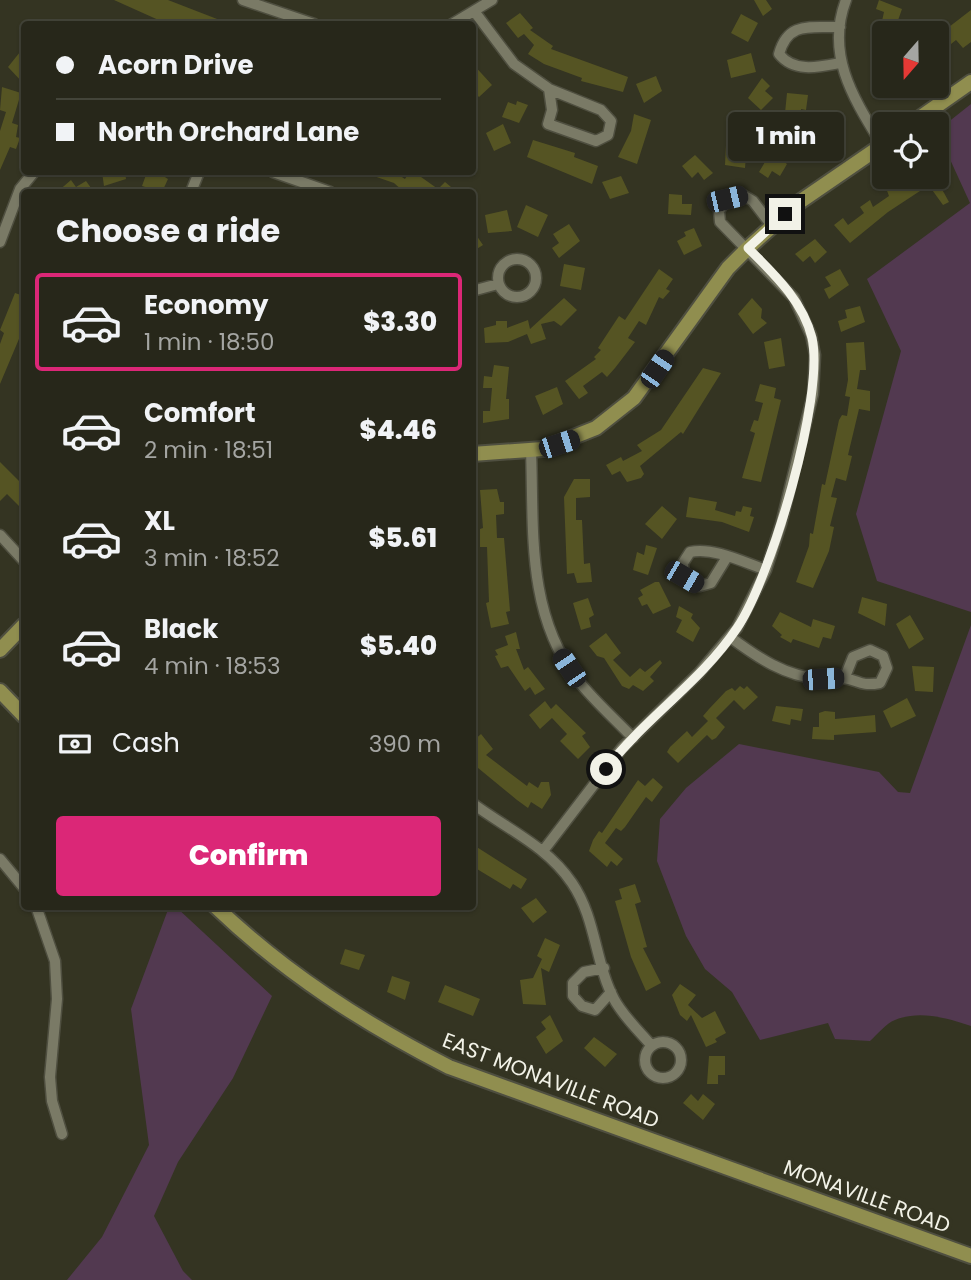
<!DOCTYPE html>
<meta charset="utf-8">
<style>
body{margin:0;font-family:Poppins,sans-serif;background:#333327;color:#f1f3f6;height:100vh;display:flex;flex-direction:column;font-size:26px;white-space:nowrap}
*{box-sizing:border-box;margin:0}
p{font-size:23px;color:#a4a5a2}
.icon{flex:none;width:38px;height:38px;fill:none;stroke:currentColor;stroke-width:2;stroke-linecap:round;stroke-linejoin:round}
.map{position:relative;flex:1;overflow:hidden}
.sheet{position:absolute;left:21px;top:189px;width:455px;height:721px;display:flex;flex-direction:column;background:#27271a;border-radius:7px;box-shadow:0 2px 5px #0004,0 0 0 2px #434439}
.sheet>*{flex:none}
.guide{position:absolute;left:21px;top:21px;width:455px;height:154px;border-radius:7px;box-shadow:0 2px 5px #0004,0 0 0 2px #434439;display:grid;align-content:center;height:154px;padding:0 35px;background:#27271a}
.needle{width:46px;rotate:200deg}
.buttons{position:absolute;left:872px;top:21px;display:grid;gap:14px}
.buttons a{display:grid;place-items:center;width:77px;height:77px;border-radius:7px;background:#27271a;box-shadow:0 2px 5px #0004,0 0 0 2px #434439;font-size:35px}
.end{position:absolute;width:32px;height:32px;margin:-16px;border:9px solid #f2f2e7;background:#111;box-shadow:0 0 0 4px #111}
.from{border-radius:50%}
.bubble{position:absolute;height:49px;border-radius:7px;background:#27271a;box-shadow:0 2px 5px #0004,0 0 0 2px #434439;font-size:23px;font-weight:800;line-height:49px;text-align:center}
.car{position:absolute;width:21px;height:42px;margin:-21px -10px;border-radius:9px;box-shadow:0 0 5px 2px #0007;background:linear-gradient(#222 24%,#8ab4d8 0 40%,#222 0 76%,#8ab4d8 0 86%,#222 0)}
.guide b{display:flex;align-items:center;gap:24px;height:66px;font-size:26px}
.guide b+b{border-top:2px solid #434439}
.guide i{width:18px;height:18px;background:#f1f3f6}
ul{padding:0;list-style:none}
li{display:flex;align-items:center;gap:21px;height:98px;margin:0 14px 10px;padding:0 21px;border:4px solid transparent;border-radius:7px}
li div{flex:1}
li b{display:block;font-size:26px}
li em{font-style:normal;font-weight:800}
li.on{border-color:#db2777}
li>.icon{width:63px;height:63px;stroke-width:1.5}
h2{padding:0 35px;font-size:32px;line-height:84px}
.pay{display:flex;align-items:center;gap:18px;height:77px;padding:0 35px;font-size:26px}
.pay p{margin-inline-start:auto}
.primary-button{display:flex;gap:14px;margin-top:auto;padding:14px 35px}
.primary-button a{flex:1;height:80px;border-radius:7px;background:#db2777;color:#fff;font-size:28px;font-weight:800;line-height:80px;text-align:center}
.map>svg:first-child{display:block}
</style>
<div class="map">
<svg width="971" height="1280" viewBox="0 0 971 1280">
<rect width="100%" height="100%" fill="#343422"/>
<path fill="#523950" d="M 971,104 L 971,612 L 877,581 L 856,514 L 901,351 L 867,279 L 970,203 L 937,131 Z
M 971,625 L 971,1026 C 948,1018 919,1010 895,1020 C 886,1023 877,1035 870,1041 L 835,1039 L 828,1023 L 760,1040 L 732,992 L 705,969 L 686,936 L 657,861 L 660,819 L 686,788 L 739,744 L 879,772 L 898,792 L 910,793 Z
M 169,907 L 176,907 L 272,996 L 233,1078 L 178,1162 L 154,1216 L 183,1271 L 192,1280 L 67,1280 L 102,1237 L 149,1145 L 131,1009 Z"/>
<path fill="#555423" d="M 114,0 L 168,0 L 230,24 L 163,22 Z
M 754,0 L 766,0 L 772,9 L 763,16 Z
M 879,0 L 902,9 L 896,26 L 882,21 L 884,12 L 876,9 Z
M 971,10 L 971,42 L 963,48 L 956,40 L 941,52 L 946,59 L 936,67 L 936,37 Z
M 520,13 L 533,28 L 530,30 L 553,46 L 551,49 L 628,77 L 623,92 L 581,81 L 582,78 L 544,64 L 528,54 L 534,45 L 524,34 L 518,38 L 506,23 Z
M 741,14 L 758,23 L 748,42 L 731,33 Z
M 884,38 L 884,60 L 872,60 L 870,39 Z
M 24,47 L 24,84 L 8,67 Z
M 751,53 L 756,72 L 731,78 L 727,60 Z
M 472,63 L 492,85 L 479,97 L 472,90 Z
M 656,76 L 662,91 L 644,103 L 636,84 Z
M 762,78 L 770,86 L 765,91 L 773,98 L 761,110 L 748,98 Z
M 2,87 L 21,93 L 12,123 L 18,125 L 16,137 L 20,138 L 16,149 L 10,147 L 0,170 L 0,131 L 6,112 L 0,110 Z
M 787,93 L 808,95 L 806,110 L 801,109 L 801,115 L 785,113 Z
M 517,101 L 528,105 L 519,123 L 502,117 L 508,102 L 516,105 Z
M 634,114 L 651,120 L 637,164 L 618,157 L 631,131 Z
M 828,119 L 838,138 L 823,146 L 813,127 Z
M 503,124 L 511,143 L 494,151 L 486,133 Z
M 533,140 L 575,153 L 574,157 L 598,166 L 592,184 L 527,157 Z
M 726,145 L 741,146 L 741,156 L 746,156 L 745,168 L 725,165 Z
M 771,152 L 787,164 L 780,176 L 772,171 L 768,178 L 759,172 Z
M 695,155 L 713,173 L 704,180 L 698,172 L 692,178 L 682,166 Z
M 102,172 L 125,172 L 126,179 L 104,186 Z
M 147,172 L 157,172 L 168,179 L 162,192 L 142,186 Z
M 362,172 L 394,172 L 405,179 L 409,172 L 414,172 L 438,189 L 445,182 L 457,192 L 416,192 L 406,187 L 403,191 L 394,183 Z
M 621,176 L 629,193 L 610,199 L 602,182 Z
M 916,177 L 943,177 L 938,182 L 949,202 L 943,205 L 930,187 L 925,191 L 923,189 L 888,212 L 850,243 L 834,225 L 843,218 L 848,225 L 864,213 L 860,207 L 870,200 L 873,207 L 889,196 L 886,188 L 902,178 L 906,183 Z
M 71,180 L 76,187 L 86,181 L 94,192 L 57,192 Z
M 669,194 L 682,195 L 682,204 L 692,204 L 691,215 L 668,214 Z
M 526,205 L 548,215 L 538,237 L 517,227 Z
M 507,210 L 512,231 L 488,233 L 485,215 Z
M 569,224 L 580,241 L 559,258 L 552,248 L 559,243 L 553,234 Z
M 694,228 L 702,246 L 684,255 L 677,241 L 686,236 L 684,232 Z
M 472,229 L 483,245 L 472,252 Z
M 815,239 L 827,252 L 815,263 L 810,256 L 803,262 L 795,254 Z
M 564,264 L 585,268 L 581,290 L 560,286 Z
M 659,269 L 673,279 L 666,289 L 670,291 L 663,299 L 659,297 L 646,325 L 639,321 L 628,338 L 635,342 L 615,368 L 607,377 L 602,372 L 583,386 L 588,393 L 579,399 L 565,381 L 596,359 L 594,357 L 601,350 L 598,348 L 619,316 L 625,320 Z
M 840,269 L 849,285 L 829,299 L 824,289 L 831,286 L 825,277 Z
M 15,293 L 24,296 L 24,327 L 0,384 L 0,344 L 4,333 L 0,330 Z
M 564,298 L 577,310 L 561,326 L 554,321 L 541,324 L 546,339 L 531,344 L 527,334 L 508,342 L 485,343 L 484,328 L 496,325 L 496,321 L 507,321 L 507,328 L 528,320 L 530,329 Z
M 752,298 L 762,309 L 761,318 L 767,323 L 753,334 L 738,314 Z
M 860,306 L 865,322 L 841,332 L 838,321 L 847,318 L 845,310 Z
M 781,338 L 785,366 L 769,369 L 764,342 Z
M 864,342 L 866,370 L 860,370 L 857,389 L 870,391 L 870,411 L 859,409 L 848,455 L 852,456 L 846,481 L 836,478 L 831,497 L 837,498 L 830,526 L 834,527 L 829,551 L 813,588 L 796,582 L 809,546 L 810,533 L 813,534 L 822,484 L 825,485 L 839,420 L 842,415 L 847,416 L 850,397 L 845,396 L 848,380 L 846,343 Z
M 494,365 L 509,367 L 506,399 L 509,399 L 509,419 L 483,423 L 483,411 L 490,411 L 492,388 L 483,388 L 484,376 L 492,377 Z
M 703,368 L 721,373 L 683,434 L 681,432 L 640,466 L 644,474 L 641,478 L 627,482 L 620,471 L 612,475 L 606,465 L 621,457 L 623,461 L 642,451 L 637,445 L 661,430 Z
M 760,384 L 776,388 L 774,398 L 781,400 L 761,482 L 742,478 L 755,433 L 750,431 L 754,420 L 758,421 L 763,403 L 755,401 Z
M 557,387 L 563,404 L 543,415 L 535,396 Z
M 0,462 L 24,486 L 24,511 L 7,494 L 0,501 Z
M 574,479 L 590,479 L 590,497 L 576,498 L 576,520 L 582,520 L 584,564 L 590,563 L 592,582 L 577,583 L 574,573 L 567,574 L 564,497 Z
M 497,489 L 500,502 L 504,502 L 504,514 L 496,515 L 497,538 L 504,538 L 510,611 L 506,612 L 509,624 L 491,628 L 486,603 L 489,602 L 487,547 L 480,547 L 480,529 L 483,528 L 480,490 Z
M 689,497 L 717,502 L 715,510 L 735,516 L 736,511 L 741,512 L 743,506 L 752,508 L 750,516 L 754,517 L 749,532 L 722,522 L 686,517 Z
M 662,506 L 677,519 L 662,539 L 645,524 Z
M 646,545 L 657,548 L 648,575 L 633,570 L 637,552 L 644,555 Z
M 655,582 L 659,582 L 671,606 L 653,614 L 647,604 L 642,606 L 638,598 L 643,595 L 640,590 Z
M 862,597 L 887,604 L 885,626 L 858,613 Z
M 588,598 L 594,615 L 589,618 L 591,627 L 581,630 L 573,603 Z
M 679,606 L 693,614 L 691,618 L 700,628 L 693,642 L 676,632 L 682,620 L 676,617 Z
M 780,612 L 811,627 L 813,619 L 835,626 L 831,639 L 823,637 L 819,648 L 793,639 L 791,643 L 780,637 L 782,635 L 772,626 Z
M 910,615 L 924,639 L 909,649 L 896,624 Z
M 516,632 L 520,649 L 516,649 L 524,670 L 528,667 L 545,689 L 535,695 L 530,687 L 525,691 L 508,666 L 501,668 L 495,656 L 498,655 L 495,650 L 508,645 L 505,636 Z
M 606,633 L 621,653 L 613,660 L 630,677 L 640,668 L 645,672 L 660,660 L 662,663 L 650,677 L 654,681 L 643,691 L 633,685 L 629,689 L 622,686 L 604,658 L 597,656 L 589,646 Z
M 912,666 L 934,667 L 933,692 L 915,691 Z
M 740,686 L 744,689 L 747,686 L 758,697 L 744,710 L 734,700 L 716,718 L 725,727 L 716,738 L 712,740 L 707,735 L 678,763 L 667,752 L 670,747 L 687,731 L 692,737 L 708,721 L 703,716 L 709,709 L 726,691 L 732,688 L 735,691 Z
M 907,698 L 916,716 L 891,728 L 883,711 Z
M 545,701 L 551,709 L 556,704 L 586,733 L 582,736 L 590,747 L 578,759 L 560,741 L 567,734 L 552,718 L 540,729 L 529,715 Z
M 776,706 L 803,709 L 801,721 L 791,719 L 790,725 L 772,721 Z
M 825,711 L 835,712 L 835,719 L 875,715 L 876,732 L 834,735 L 834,740 L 812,739 L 813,727 L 819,727 L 819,713 Z
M 481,734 L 493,749 L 486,755 L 527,786 L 529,782 L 538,788 L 541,782 L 549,782 L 551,795 L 542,809 L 531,802 L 528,808 L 517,800 L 472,763 L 472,742 Z
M 653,778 L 663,787 L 652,802 L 646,797 L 625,827 L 621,831 L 616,828 L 605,843 L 623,859 L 617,866 L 611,861 L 607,867 L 589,851 L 593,840 L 599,831 L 602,833 L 638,780 L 645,786 Z
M 472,844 L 527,879 L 521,889 L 513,884 L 510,889 L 472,866 Z
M 635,884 L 641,902 L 635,904 L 647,947 L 643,948 L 661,983 L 646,991 L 631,957 L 615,901 L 622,899 L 619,889 Z
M 536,898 L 547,912 L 533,923 L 521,908 Z
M 545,938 L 560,945 L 549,972 L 541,968 L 546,1005 L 523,1004 L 520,980 L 533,978 L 542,959 L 537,956 Z
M 345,949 L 365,955 L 359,970 L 340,964 Z
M 392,976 L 410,982 L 405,1000 L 387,992 Z
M 680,984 L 696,995 L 688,1005 L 702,1018 L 715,1011 L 726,1033 L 715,1039 L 717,1042 L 706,1047 L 691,1015 L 687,1021 L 680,1015 L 672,995 Z
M 445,985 L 480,999 L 473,1016 L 438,1002 Z
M 550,1015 L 563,1041 L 546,1054 L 536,1037 L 546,1029 L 541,1022 Z
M 594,1037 L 617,1054 L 605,1067 L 584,1048 Z
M 709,1056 L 725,1056 L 725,1075 L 718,1075 L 718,1084 L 707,1084 Z
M 691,1094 L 698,1101 L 703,1094 L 715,1104 L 703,1120 L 683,1103 Z"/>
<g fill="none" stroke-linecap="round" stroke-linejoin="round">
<g stroke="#4f4f40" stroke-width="13">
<path id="street" d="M 243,0 L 314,24
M 846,0 C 825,55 854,99 882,145
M 474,11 L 514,64 L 548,88 L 549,89 L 552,110 L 548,124 L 596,141 L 608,135 L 611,121 L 601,110 L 549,89
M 452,24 L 492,0
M 840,63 C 819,67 794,73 779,54 C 788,21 810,28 840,27
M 273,172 L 330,192
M 191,192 L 199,172
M 0,242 L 20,189 L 34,172
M498 278a19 19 0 1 1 38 0a19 19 0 1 1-38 0Z
M 472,291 L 498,284
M 531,450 C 534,529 526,613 577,679 C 593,700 614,718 633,738
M 0,535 L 24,561
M 727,557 L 711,583 L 700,586 L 684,577 L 683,563 L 690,552 C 714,547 743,562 766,570
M 730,637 C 758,658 785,676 820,679 C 828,679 835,677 842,678 C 859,679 858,687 880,683 L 887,668 L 883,656 L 870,650 L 853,657 L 845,677
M 472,803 C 507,829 547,846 572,883 C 596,918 595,963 614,999 C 623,1016 639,1031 651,1045
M 543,851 L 622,748 L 699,673 L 737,628 L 766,570 L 781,524 L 813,394 L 815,355 L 811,335 L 794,298 L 720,222 L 719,211 L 727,199 L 743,195 L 753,201 L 772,226
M 0,859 L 24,888
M 36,906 L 55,961 L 57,999 L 50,1077 L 52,1101 L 62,1134
M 604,968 L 584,972 L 573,983 L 573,996 L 582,1006 L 595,1010 L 611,992
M645 1060a18 18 0 1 1 36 0a18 18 0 1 1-36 0Z"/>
</g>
<g stroke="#4f4f40" stroke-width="18">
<path id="secondary" d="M 911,124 L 971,82
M 472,454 L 543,449 L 596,428 L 634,398 L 728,268 L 748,248 L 798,203 L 884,144
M 0,650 L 24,625
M 0,691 L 24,716
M 215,906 C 285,973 363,1023 449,1067 L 971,1256"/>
</g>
<use href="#street" stroke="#7a7a66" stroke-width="10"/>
<use href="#secondary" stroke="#908e4f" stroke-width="14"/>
</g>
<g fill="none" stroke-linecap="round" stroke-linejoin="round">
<path stroke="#f2f2e7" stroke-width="9" d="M 606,769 C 645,718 701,682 737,628 C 771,578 825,396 812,338 C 803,301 774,274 748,248 L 785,214"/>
</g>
<g text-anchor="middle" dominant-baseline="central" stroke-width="7" stroke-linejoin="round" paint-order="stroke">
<g font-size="21" fill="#f2f2e7" stroke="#343422">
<text transform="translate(551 1080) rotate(21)">EAST MONAVILLE ROAD</text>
<text transform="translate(867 1196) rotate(20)">MONAVILLE ROAD</text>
</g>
</g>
</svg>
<div class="buttons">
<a><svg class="needle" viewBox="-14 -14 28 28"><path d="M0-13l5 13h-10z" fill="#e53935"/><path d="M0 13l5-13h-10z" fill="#a4a5a2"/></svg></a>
<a><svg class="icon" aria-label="locate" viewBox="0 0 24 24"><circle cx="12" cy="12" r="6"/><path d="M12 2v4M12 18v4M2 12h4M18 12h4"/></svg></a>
</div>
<i class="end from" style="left:606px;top:769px"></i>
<i class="end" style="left:785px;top:214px"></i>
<div class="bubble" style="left:728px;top:112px;width:116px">1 min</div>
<i class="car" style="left:727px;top:199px;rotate:77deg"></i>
<i class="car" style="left:657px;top:369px;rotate:34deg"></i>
<i class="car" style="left:559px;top:444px;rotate:72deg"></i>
<i class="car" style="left:684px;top:577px;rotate:120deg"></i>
<i class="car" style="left:569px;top:668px;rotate:326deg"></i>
<i class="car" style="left:823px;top:679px;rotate:86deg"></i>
<div class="guide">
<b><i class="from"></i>Acorn Drive</b>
<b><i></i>North Orchard Lane</b>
</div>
<section class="sheet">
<h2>Choose a ride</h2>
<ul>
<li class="on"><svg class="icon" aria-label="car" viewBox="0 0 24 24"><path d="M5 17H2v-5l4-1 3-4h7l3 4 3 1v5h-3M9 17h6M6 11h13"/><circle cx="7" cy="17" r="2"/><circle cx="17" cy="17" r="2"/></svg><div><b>Economy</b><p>1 min · 18:50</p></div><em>$3.30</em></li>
<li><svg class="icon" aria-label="car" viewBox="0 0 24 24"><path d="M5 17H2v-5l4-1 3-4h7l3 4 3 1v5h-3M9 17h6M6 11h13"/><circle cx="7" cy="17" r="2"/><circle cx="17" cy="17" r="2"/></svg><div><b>Comfort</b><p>2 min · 18:51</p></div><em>$4.46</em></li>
<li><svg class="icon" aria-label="car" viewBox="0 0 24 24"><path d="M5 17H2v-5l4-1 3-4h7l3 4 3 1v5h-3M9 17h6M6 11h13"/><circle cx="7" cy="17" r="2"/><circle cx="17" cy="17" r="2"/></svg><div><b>XL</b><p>3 min · 18:52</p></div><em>$5.61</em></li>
<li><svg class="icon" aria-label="car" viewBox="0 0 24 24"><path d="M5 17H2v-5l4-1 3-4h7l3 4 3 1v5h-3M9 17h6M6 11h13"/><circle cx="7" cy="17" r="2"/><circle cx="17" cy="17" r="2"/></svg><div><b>Black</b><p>4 min · 18:53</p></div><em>$5.40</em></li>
</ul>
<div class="pay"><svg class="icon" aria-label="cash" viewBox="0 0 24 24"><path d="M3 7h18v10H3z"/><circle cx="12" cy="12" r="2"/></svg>Cash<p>390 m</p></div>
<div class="primary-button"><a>Confirm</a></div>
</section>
</div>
